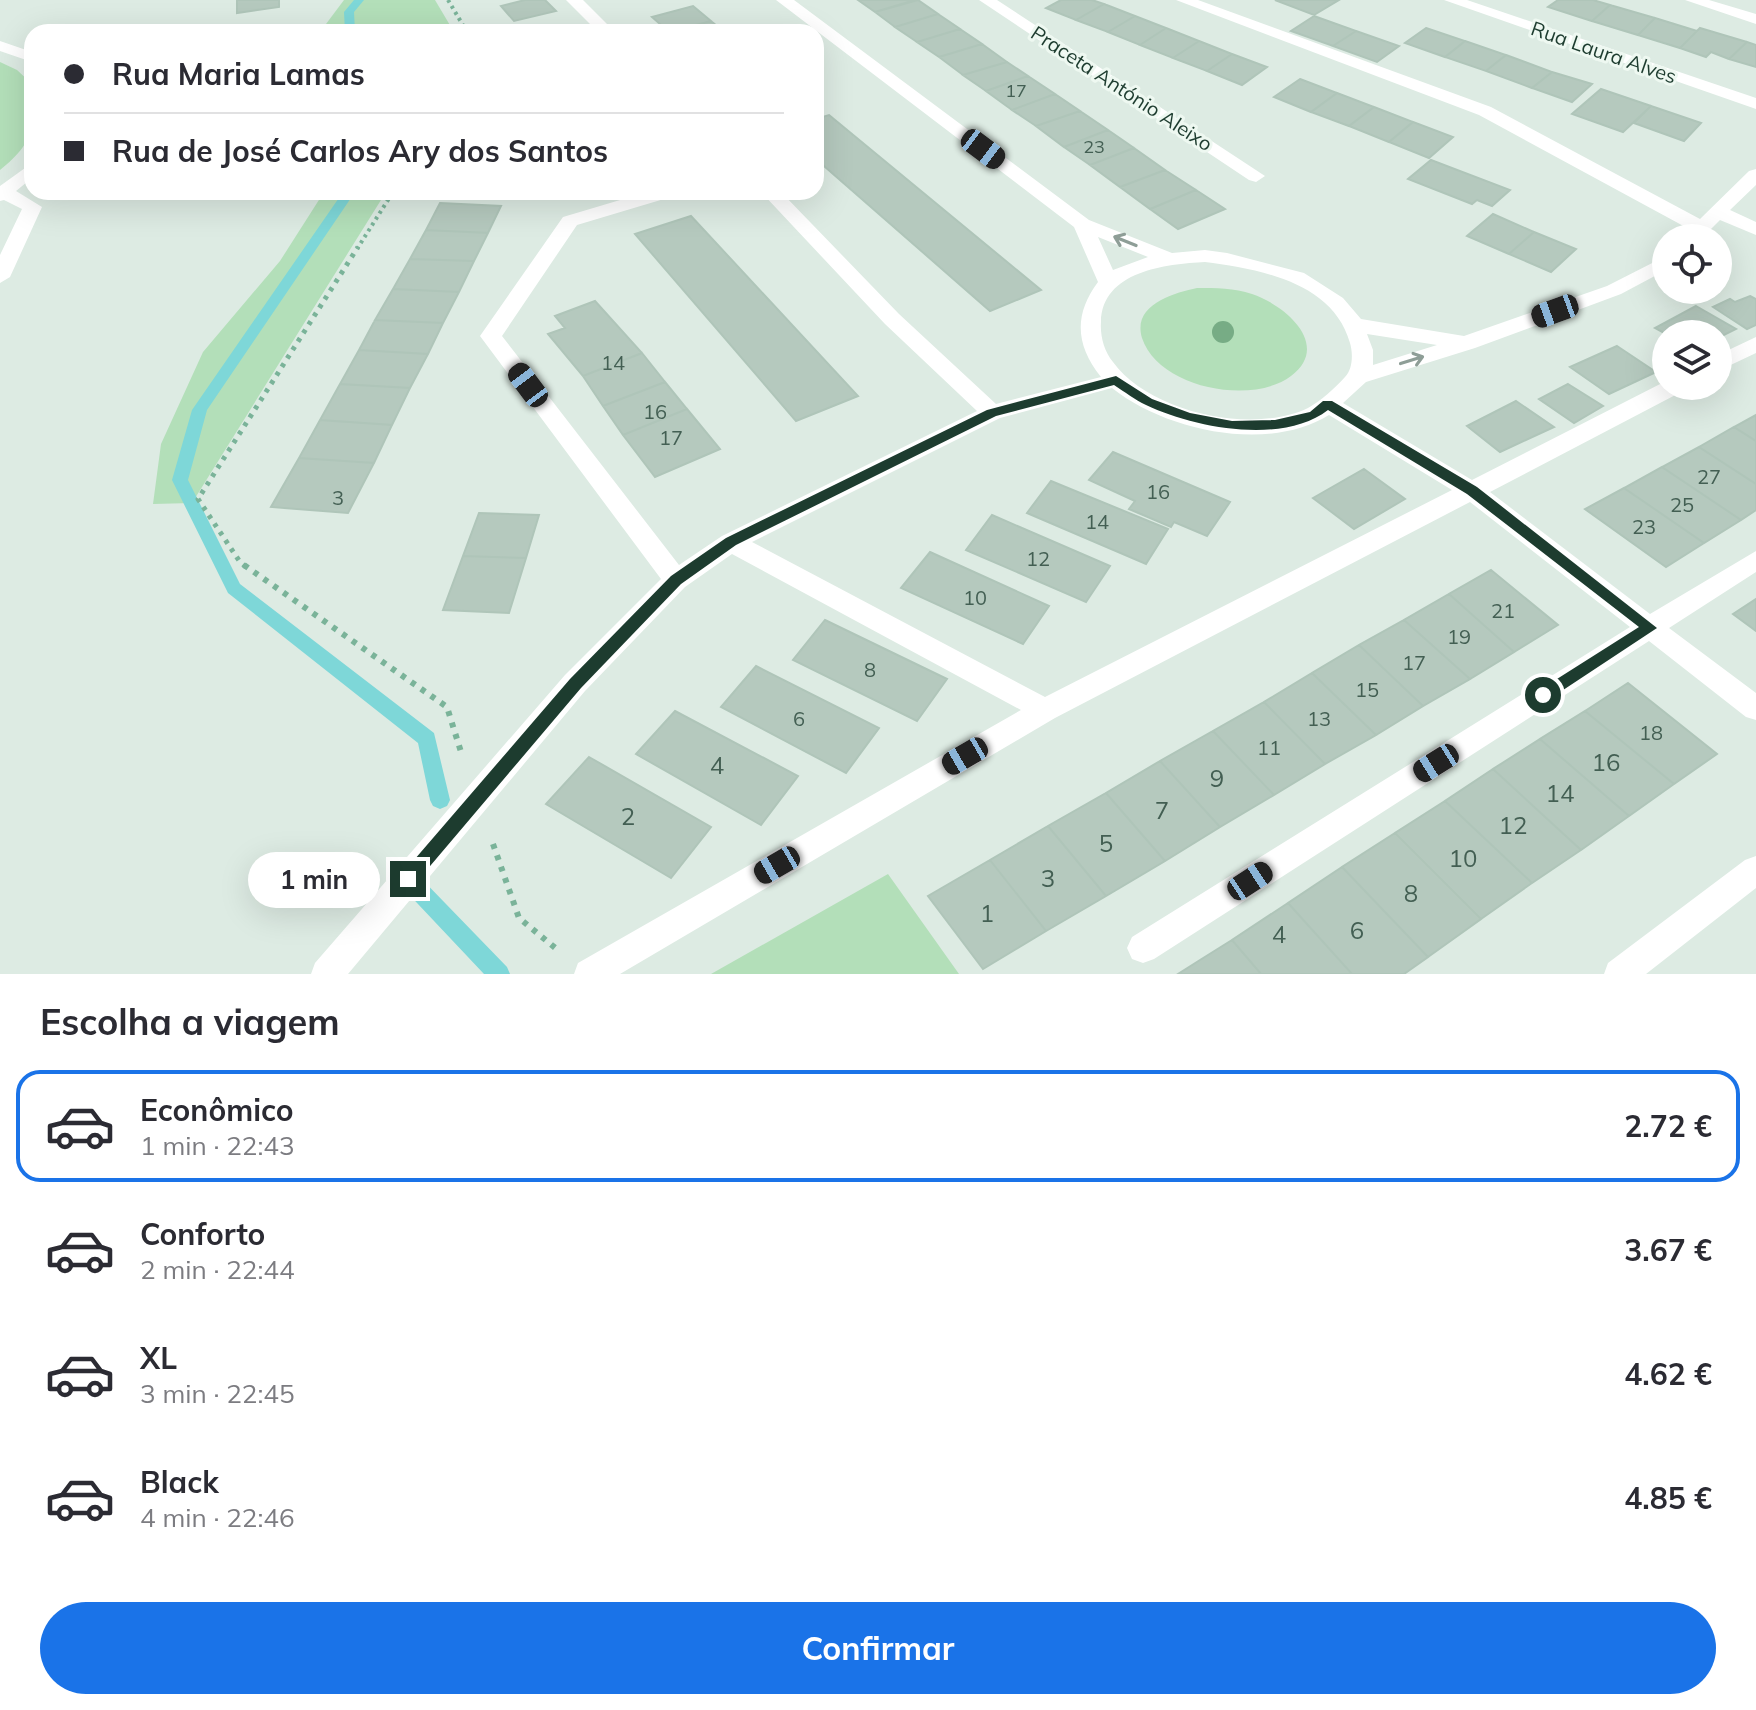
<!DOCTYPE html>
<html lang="pt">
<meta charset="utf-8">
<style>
body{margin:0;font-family:Mulish,sans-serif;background:#f7f7f7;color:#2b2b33;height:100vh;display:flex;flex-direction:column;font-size:30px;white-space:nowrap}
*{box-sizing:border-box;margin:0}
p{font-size:26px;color:#7c7c81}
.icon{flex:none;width:44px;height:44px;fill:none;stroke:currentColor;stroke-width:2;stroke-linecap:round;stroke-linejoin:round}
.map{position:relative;height:974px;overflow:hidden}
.drawer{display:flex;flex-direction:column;background:#fff;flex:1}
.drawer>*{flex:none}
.hud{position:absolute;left:24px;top:24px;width:800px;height:176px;border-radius:24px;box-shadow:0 8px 32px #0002;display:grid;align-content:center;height:176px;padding:0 40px;background:#fff}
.fabs{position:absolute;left:1652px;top:224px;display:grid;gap:16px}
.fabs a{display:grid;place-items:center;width:80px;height:80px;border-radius:50%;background:#fff;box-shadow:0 8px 32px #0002;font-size:40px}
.end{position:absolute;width:36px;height:36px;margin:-18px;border:10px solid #1d3c2f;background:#fff;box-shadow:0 0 0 4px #fff}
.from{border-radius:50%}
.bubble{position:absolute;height:56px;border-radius:28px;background:#fff;box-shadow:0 8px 32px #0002;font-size:26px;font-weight:700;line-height:56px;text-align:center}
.car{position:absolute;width:24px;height:48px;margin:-24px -12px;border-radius:10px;box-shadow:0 0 6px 2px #0007;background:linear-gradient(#222 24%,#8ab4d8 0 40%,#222 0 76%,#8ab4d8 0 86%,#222 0)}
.hud b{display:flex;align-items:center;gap:28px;height:76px;font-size:30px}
.hud b+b{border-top:2px solid #e1e1e2}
.hud i{width:20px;height:20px;background:#2b2b33}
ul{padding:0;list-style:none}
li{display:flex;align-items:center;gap:24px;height:112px;margin:0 16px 12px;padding:0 24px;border:4px solid transparent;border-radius:24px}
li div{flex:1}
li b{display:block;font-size:30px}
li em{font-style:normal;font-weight:700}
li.active{border-color:#1a73e8}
li>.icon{width:72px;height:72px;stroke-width:1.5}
h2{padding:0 40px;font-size:36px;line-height:96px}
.action{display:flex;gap:16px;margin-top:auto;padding:16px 40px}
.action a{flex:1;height:92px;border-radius:48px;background:#1a73e8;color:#fff;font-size:32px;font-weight:700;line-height:92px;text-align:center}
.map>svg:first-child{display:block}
</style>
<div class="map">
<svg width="1756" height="974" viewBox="0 0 1756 974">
<rect width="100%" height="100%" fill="#ddebe3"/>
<path fill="#b3dfb9" d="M 344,0 L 435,0 L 454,32 L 327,32 L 326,24 Z
M 0,62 L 17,70 L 32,84 C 32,128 37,140 0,170 Z
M 324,192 L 386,192 L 192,503 L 153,504 L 161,444 L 203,352 L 280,261 Z
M 1197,288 C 1216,288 1234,288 1252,294 C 1285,305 1332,345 1291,376 C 1252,406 1158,388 1142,338 C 1132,305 1173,293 1197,288 Z
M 888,874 L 959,974 L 711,974 Z"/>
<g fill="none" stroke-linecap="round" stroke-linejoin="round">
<path fill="#7ed7d8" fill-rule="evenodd" d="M 354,0 L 364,0 L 354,12 L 355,32 L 345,32 L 344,12 Z
M 343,192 L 355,192 L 207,410 L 188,480 L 240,584 L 434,733 L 450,800 L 447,806 L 440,809 L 433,806 L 430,800 L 418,743 L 228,593 L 172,480 L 192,410 Z
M 408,870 L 415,872 L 507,967 L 510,974 L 484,974 L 401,886 L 398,879 L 401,872 Z"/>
</g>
<path fill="#b5c9be" stroke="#afc5b9" stroke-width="2" d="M 237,0 L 279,0 L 279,7 L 237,13 Z
M 525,0 L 545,0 L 556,11 L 514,21 L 501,6 Z
M 858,0 L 915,0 L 875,12 Z
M 918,0 L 938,14 L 895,27 L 875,12 Z
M 1061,0 L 1092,0 L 1104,4 L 1076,20 L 1046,8 Z
M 1275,0 L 1339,0 L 1314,15 Z
M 1558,0 L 1593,0 L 1610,5 L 1592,21 L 1548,7 Z
M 1104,4 L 1135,16 L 1108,32 L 1076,20 Z
M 1610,5 L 1655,18 L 1638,35 L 1592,21 Z
M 693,6 L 711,21 L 669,32 L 652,17 Z
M 938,14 L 960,29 L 917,42 L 895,27 Z
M 1135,16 L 1166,28 L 1140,45 L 1108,32 Z
M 1314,16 L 1356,31 L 1333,46 L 1291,31 Z
M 1655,18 L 1697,31 L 1680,48 L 1638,35 Z
M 711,21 L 724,32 L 672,32 Z
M 1166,28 L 1199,41 L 1173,58 L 1140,45 Z
M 1426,28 L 1465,41 L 1445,57 L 1405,43 Z
M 1700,28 L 1747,42 L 1729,59 L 1711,52 L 1706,57 L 1680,48 Z
M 960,29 L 982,44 L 939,57 L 917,42 Z
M 1356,31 L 1399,46 L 1377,62 L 1333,46 Z
M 1199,41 L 1232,54 L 1207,71 L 1173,58 Z
M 1465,41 L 1506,55 L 1486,71 L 1445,57 Z
M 1747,42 L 1756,45 L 1756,67 L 1729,59 Z
M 982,44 L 1007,62 L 963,75 L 939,57 Z
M 1232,54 L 1267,67 L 1242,85 L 1207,71 Z
M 1506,55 L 1552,72 L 1532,88 L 1486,71 Z
M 1007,62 L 1028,76 L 986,91 L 963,75 Z
M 1552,72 L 1592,84 L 1572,102 L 1532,88 Z
M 1028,76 L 1055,94 L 1012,110 L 986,91 Z
M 1300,79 L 1337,93 L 1311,112 L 1274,97 Z
M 1601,89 L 1651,106 L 1623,132 L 1572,114 Z
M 1337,93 L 1374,107 L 1349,126 L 1311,112 Z
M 1055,94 L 1080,111 L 1036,126 L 1012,110 Z
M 1651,106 L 1701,123 L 1684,141 L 1634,123 Z
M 1374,107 L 1413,122 L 1389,142 L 1349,126 Z
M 1080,111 L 1108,130 L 1064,147 L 1036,126 Z
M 829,115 L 1041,290 L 990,311 L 816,159 L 816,119 Z
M 1413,122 L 1453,137 L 1429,158 L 1389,142 Z
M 1108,130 L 1134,148 L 1090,165 L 1064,147 Z
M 1134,148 L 1165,170 L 1120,187 L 1090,165 Z
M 1431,160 L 1510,190 L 1492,206 L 1477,200 L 1472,204 L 1408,179 Z
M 1165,170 L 1196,190 L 1150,209 L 1120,187 Z
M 1196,190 L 1225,209 L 1178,229 L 1150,209 Z
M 440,203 L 501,206 L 488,233 L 426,230 Z
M 1493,214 L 1534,232 L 1509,254 L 1467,236 Z
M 691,216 L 858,396 L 796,421 L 635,234 Z
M 426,230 L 488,233 L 474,261 L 410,259 Z
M 1534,232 L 1576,249 L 1551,272 L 1509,254 Z
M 410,259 L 474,261 L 459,292 L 393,289 Z
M 393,289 L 459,292 L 443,323 L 375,320 Z
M 1750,296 L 1756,299 L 1756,325 L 1747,329 L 1713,307 L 1730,299 L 1735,302 Z
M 595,301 L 642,353 L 583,376 L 548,334 L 565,328 L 555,316 Z
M 1696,306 L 1736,329 L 1718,338 L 1718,334 L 1666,334 L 1655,328 Z
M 375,320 L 443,323 L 428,354 L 359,350 Z
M 1617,346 L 1656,372 L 1609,394 L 1570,367 Z
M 359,350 L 428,354 L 410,388 L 340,384 Z
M 642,353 L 665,382 L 603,406 L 583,376 Z
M 665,382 L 687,409 L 623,435 L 603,406 Z
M 340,384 L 410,388 L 392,425 L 320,420 Z
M 1568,384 L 1603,406 L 1574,423 L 1539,399 Z
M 1516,401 L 1554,427 L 1500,452 L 1467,426 Z
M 687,409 L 720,449 L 655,477 L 623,435 Z
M 1756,415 L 1756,441 L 1734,427 Z
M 320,420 L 392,425 L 374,463 L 299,458 Z
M 1734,427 L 1756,441 L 1756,484 L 1699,447 Z
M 1699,447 L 1756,484 L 1756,510 L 1741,520 L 1662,467 Z
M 1113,452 L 1230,502 L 1207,536 L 1174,522 L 1171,527 L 1129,509 L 1135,501 L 1089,480 Z
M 299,458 L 374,463 L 348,513 L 271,507 Z
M 1662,467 L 1741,520 L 1704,543 L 1624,488 Z
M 1364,469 L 1405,499 L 1354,529 L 1313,498 Z
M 1051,481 L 1168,529 L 1146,564 L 1027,513 Z
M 1624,488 L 1704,543 L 1666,567 L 1585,509 Z
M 479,513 L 539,515 L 526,558 L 463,556 Z
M 992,515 L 1110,566 L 1086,602 L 966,550 Z
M 930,552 L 1049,606 L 1023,644 L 901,588 Z
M 463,556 L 526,558 L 509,613 L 443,610 Z
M 1491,570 L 1558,625 L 1514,652 L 1449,594 Z
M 1449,594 L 1514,652 L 1470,679 L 1404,620 Z
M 1756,599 L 1756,631 L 1733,614 Z
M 825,620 L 947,679 L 917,721 L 793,660 Z
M 1404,620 L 1470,679 L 1423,706 L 1359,645 Z
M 1359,645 L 1423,706 L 1376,735 L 1312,673 Z
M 756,666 L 879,728 L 846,773 L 721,707 Z
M 1312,673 L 1376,735 L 1325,764 L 1264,702 Z
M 1628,683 L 1717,754 L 1674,784 L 1585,711 Z
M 1264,702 L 1325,764 L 1274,795 L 1213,731 Z
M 675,711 L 798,776 L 761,825 L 636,754 Z
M 1585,711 L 1674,784 L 1629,816 L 1540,739 Z
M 1213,731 L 1274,795 L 1220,827 L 1160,761 Z
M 1540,739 L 1629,816 L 1581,850 L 1493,769 Z
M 589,757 L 711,827 L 671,878 L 546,804 Z
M 1160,761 L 1220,827 L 1165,861 L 1106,793 Z
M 1493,769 L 1581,850 L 1532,883 L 1445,801 Z
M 1106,793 L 1165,861 L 1106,896 L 1048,826 Z
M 1445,801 L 1532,883 L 1481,919 L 1395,833 Z
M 1048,826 L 1106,896 L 1046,931 L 990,860 Z
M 1395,833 L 1481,919 L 1428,957 L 1342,867 Z
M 990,860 L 1046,931 L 983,969 L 928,896 Z
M 1342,867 L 1428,957 L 1404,974 L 1352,974 L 1288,903 Z
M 1288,903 L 1352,974 L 1261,974 L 1232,940 Z
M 1232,940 L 1261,974 L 1178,974 L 1200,960 Z"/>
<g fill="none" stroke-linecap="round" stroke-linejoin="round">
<path stroke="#7ab399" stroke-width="4" stroke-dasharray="3 4" stroke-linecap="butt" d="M 448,0 L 467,32
M 357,249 L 393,192"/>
<path stroke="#7ab399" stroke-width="5" stroke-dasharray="4 6" stroke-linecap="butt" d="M 246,567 L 240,562 L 198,499 L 358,247"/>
<path stroke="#7ab399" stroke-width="6" stroke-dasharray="5 7" stroke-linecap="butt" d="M 244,565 L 447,707 L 461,752
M 493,844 L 519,918 L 559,951"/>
<path fill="#fff" fill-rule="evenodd" d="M 566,0 L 583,0 L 615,32 L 598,32 Z
M 776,0 L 794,0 L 1089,220 L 1172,253 L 1205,250 L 1227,253 L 1304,273 L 1343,298 L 1361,319 L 1464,336 L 1607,286 L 1666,256 L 1666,270 L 1621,294 L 1475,348 L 1366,382 L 1343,403 L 1472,480 L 1666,381 L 1666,386 L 1686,386 L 1683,391 L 1490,492 L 1650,614 L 1756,551 L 1756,572 L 1669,628 L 1756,693 L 1756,720 L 1746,717 L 1649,641 L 1154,959 L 1143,963 L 1132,959 L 1127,948 L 1132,937 L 1630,627 L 1470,502 L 1055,718 L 620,974 L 574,974 L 578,963 L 1021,710 L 732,554 L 685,587 L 585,691 L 348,974 L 311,974 L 315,963 L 565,675 L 661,579 L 480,336 L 563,217 L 647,192 L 676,192 L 674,196 L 577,225 L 502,336 L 679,565 L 722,536 L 977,411 L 885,324 L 761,192 L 781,192 L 899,314 L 996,404 L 1101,377 C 1075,345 1074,314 1098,282 L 1074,227 ZM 1098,237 L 1148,257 L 1113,270 ZM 1205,262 C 1259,269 1333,282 1350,343 C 1353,353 1353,369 1345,377 C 1335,388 1321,401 1308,408 C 1252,435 1149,412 1113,362 C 1104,351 1100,336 1101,322 C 1102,271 1166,264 1205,262 ZM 1367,334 L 1437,345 L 1373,365 L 1373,350 ZM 1112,388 C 1166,431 1268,453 1329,415 L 1452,490 L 1045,697 L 752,542 L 1000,418 Z
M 979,0 L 997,0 L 1265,176 L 1256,182 L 1249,180 Z
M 1176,0 L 1198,0 L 1491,107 L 1700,219 L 1749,171 L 1756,169 L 1756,185 L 1730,210 L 1756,222 L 1756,235 L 1720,220 L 1702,238 L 1683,238 L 1689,229 L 1479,115 Z
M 1444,0 L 1467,0 L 1756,98 L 1756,109 Z
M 1685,0 L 1709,0 L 1756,14 L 1756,24 Z
M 0,41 L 32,52 L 32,62 L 0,51 Z
M 32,163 L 32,178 L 16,191 L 42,207 L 10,277 L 0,283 L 0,255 L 22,209 L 4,200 L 0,201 L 0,186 Z
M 1756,337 L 1756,353 L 1718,371 L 1718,355 Z
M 1756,856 L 1756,888 L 1646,974 L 1604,974 L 1608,963 L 1745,860 Z"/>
</g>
<circle fill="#77ac85" cx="1223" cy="332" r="11"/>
<defs><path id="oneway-shaft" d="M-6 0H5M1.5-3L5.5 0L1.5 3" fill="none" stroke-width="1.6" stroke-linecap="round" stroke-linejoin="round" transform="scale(2)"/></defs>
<g stroke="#8e9e97">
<use href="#oneway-shaft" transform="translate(1125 241) rotate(-158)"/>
<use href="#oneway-shaft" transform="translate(1412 360) rotate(-17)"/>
</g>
<path fill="#1d3c2f" d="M 1116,376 L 1152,399 L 1190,413 L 1232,421 L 1275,420 L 1310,412 L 1323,401 L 1332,401 L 1477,487 L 1657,628 L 1548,700 L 1538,700 L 1538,691 L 1639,627 L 1467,494 L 1328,410 C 1283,445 1194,428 1146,405 C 1135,400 1125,392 1114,385 L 996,416 L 736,545 L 681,584 L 581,688 L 414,885 L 402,885 L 399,879 L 402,874 L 570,679 L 671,576 L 726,538 L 987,410 Z"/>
<g text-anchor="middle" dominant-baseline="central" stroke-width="6" stroke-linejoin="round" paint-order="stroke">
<g font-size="18" fill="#435f53">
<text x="1016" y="90">17</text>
<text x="1094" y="146">23</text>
</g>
<g font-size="20" fill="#1d3c2f" stroke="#eef8f1">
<text transform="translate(1604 52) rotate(19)">Rua Laura Alves</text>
<text transform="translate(1122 88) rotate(33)">Praceta António Aleixo</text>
</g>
<g font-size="20" fill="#435f53">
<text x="613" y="362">14</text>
<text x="655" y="411">16</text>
<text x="671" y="437">17</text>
<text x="1709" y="476">27</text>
<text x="1158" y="491">16</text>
<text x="338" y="497">3</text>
<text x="1682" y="504">25</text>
<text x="1097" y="521">14</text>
<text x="1644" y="526">23</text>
<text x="1038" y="558">12</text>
<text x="975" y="597">10</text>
<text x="1503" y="610">21</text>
<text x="1459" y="636">19</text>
<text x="1414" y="662">17</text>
<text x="870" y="669">8</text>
<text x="1367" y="689">15</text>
<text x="799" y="718">6</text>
<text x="1319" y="718">13</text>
<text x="1651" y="732">18</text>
<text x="1269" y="747">11</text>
</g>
<g font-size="24" fill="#435f53">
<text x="1606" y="762">16</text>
<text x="717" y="765">4</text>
<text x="1217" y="778">9</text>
<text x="1560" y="793">14</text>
<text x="1162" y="810">7</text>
<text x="628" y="816">2</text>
<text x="1513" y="825">12</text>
<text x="1106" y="843">5</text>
<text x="1463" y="858">10</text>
<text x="1048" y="878">3</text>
<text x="1411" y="893">8</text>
<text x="987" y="913">1</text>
<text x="1357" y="930">6</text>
<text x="1279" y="934">4</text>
</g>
</g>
</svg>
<div class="fabs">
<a><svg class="icon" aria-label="locate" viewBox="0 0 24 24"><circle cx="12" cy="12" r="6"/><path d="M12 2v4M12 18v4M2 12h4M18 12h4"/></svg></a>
<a><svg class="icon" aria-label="layers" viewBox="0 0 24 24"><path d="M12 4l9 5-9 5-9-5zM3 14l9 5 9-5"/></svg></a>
</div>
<i class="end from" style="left:1543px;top:695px"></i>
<i class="end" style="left:408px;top:879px"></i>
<div class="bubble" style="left:248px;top:852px;width:132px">1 min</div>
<i class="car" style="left:983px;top:149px;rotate:127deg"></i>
<i class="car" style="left:1555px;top:311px;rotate:250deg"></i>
<i class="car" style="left:528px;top:385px;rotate:323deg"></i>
<i class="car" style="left:965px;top:756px;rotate:240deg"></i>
<i class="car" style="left:1436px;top:763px;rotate:238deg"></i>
<i class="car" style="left:777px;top:865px;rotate:240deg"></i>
<i class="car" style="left:1250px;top:881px;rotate:57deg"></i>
<div class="hud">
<b><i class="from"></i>Rua Maria Lamas</b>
<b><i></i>Rua de José Carlos Ary dos Santos</b>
</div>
</div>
<section class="drawer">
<h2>Escolha a viagem</h2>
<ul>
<li class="active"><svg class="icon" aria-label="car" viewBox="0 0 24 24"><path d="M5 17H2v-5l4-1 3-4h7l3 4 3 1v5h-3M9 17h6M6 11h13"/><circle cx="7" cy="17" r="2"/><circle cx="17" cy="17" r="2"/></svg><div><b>Econômico</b><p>1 min · 22:43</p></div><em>2.72 €</em></li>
<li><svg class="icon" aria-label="car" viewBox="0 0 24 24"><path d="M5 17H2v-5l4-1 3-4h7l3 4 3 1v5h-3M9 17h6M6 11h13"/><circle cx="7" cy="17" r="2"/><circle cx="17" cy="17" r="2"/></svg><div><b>Conforto</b><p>2 min · 22:44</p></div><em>3.67 €</em></li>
<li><svg class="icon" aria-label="car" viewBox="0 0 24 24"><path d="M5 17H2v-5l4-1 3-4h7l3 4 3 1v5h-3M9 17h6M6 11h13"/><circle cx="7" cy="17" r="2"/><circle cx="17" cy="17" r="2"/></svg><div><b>XL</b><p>3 min · 22:45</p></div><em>4.62 €</em></li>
<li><svg class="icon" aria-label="car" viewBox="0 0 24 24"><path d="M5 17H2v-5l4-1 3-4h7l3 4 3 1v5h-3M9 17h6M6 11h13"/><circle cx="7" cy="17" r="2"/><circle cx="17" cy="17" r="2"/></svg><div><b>Black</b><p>4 min · 22:46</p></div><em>4.85 €</em></li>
</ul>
<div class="action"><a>Confirmar</a></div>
</section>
